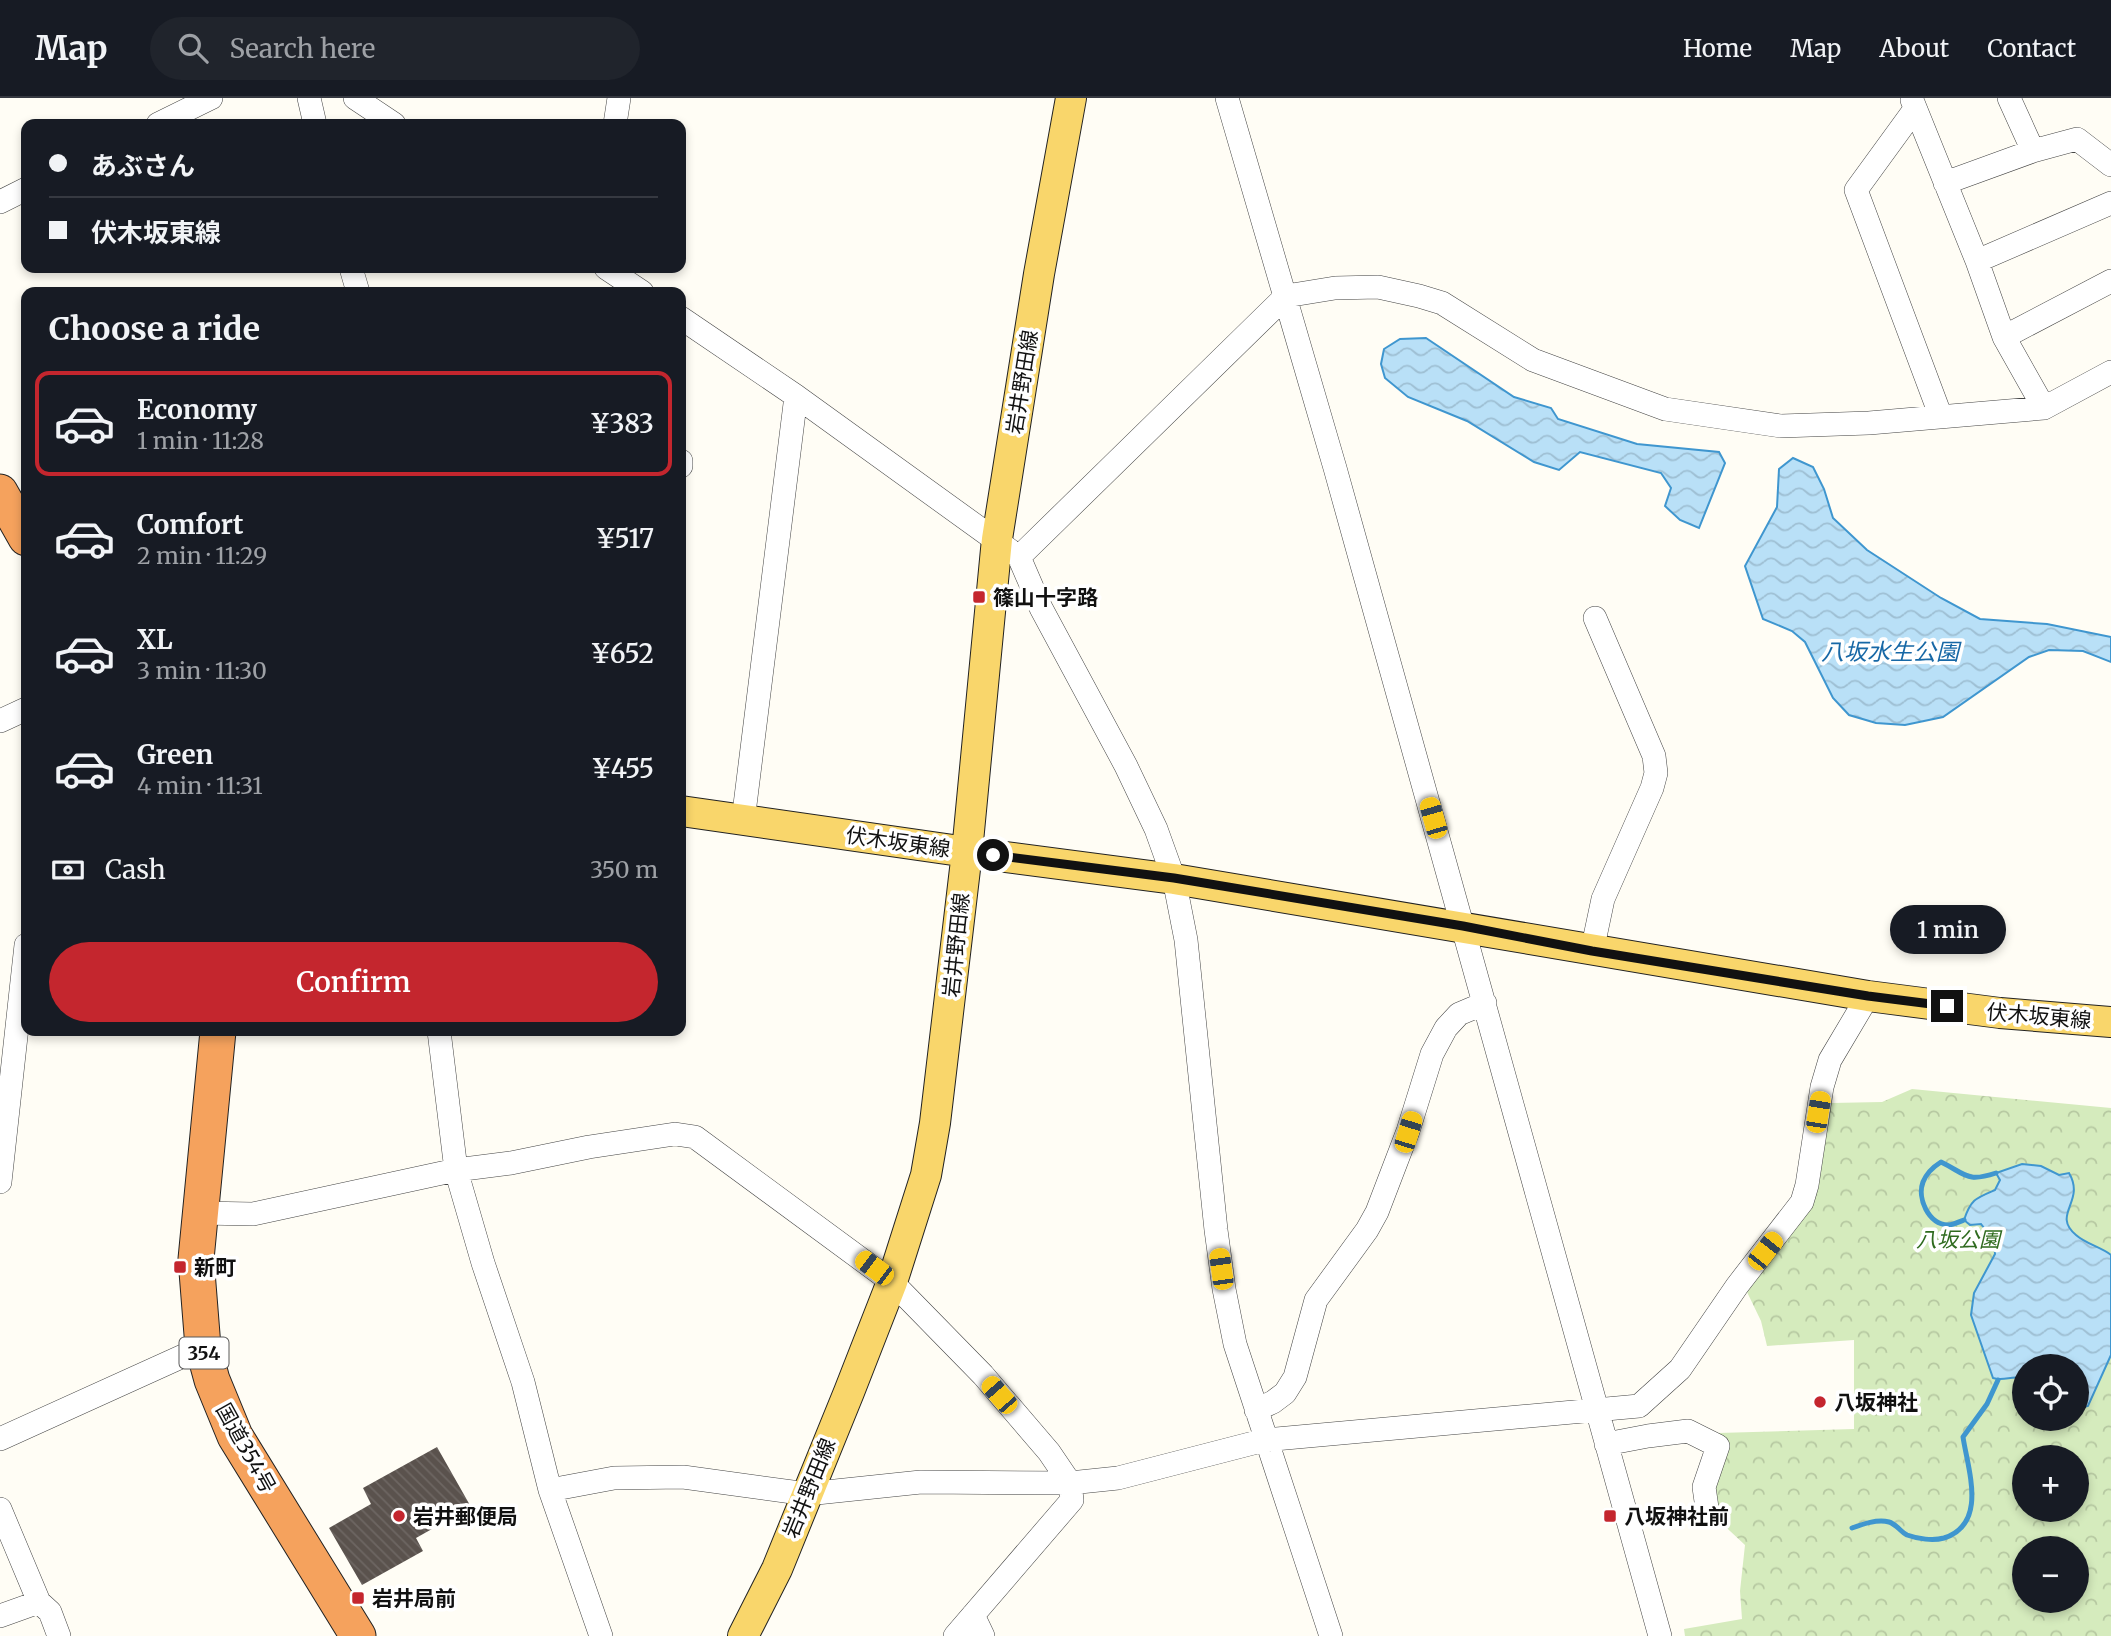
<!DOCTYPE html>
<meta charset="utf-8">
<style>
body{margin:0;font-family:Merriweather,"Noto Sans JP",serif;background:#20242c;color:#f1f3f6;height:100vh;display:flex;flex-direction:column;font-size:26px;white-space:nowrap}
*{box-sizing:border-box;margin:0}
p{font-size:23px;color:#9ea1a6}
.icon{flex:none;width:38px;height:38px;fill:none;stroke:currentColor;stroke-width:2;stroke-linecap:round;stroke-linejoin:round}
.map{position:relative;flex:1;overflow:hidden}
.sheet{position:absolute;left:21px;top:189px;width:665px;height:749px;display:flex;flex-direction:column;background:#171b24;border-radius:14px;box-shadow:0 4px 10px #0003}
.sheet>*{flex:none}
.top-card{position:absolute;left:21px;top:21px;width:665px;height:154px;border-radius:14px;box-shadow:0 4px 10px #0003;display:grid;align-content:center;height:154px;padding:0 28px;background:#171b24}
.tools{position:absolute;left:2012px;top:1256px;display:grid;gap:14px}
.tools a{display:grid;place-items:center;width:77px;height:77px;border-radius:50%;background:#171b24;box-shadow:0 4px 10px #0003;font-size:35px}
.end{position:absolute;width:32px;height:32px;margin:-16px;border:9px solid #111;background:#fff;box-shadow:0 0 0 4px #fff}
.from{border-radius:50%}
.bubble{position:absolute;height:49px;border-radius:24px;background:#171b24;box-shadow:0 4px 10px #0003;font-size:23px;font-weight:600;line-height:49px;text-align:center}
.car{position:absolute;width:21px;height:42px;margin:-21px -10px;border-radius:9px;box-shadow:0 0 5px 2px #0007;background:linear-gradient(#f5c518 24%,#345 0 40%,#f5c518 0 76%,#345 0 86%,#f5c518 0)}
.top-card b{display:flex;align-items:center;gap:24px;height:66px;font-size:26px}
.top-card b+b{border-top:2px solid #363941}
.top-card i{width:18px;height:18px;background:#f1f3f6}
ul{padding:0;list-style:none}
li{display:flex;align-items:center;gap:21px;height:105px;margin:0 14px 10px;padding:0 14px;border:4px solid transparent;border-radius:14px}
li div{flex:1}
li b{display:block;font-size:26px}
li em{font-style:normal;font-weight:600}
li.active{border-color:#c4262e}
li>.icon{width:63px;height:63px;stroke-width:1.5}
h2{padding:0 28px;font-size:32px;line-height:84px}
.pay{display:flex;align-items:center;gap:18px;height:77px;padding:0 28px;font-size:26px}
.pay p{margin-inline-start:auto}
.primary-button{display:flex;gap:14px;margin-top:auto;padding:14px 28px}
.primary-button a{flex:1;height:80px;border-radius:42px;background:#c4262e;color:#fff;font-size:28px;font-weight:600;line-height:80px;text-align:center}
header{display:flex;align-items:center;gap:42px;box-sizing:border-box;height:98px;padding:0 35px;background:#171b24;border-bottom:2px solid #363941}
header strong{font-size:33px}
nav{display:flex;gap:38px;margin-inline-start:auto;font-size:24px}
.search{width:490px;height:63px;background:#20242c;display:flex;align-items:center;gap:18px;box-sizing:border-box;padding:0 24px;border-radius:38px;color:#9ea1a6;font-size:26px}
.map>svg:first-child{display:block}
</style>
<header>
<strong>Map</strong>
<div class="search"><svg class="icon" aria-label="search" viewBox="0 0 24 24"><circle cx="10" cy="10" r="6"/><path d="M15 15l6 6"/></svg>Search here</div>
<nav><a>Home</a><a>Map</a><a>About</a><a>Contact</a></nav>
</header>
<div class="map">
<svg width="2111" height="1538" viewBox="0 0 2111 1538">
<defs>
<pattern id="park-crowns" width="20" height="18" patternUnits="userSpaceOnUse" patternTransform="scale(1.75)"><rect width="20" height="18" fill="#d5ebbd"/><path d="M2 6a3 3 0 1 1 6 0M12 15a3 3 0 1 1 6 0" fill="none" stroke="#b6c8a1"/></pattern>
<pattern id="water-waves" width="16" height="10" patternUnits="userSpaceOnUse" patternTransform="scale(1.75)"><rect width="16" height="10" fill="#b9e0f7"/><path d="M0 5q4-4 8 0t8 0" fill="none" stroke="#9ebfd3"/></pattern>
<pattern id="building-back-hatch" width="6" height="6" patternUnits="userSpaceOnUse" patternTransform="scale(1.75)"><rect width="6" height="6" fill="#5a524d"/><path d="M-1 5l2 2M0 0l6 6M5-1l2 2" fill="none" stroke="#6d6662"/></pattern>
</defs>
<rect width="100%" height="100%" fill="#fffdf5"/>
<path fill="url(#park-crowns)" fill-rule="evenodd" d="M 1912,991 L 2111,1010 L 2111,1538 L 1685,1538 L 1684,1531 L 1742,1521 L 1740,1493 L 1745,1447 L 1715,1419 L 1708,1393 L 1718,1335 L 1854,1331 L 1854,1242 L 1767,1248 L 1761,1223 L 1747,1194 L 1812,1102 L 1831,1005 L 1882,1004 ZM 2025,1269 L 2077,1269 L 2077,1321 L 2025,1321 ZM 2025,1360 L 2077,1360 L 2077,1412 L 2025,1412 ZM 2025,1451 L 2077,1451 L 2077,1503 L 2025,1503 Z"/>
<path fill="url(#water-waves)" stroke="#3f96cf" stroke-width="2" d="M 1426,240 L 1514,299 L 1551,310 L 1558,321 L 1637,346 L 1719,354 L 1725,365 L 1699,430 L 1680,422 L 1665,408 L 1671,390 L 1661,375 L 1580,354 L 1559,372 L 1534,364 L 1467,323 L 1408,299 L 1385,280 L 1381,266 L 1384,251 L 1400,241 Z
M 1793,360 L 1813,369 L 1824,391 L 1833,420 L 1867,452 L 1941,500 L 1980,521 L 2047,526 L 2111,539 L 2111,564 L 2083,553 L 2049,552 L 2029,559 L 1943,619 L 1905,627 L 1876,625 L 1849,617 L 1833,600 L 1805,544 L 1792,533 L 1763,521 L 1745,468 L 1777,409 L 1779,371 Z
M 2022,1066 L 2041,1068 L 2059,1077 L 2069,1075 C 2086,1104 2051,1116 2076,1137 C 2086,1146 2101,1149 2111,1157 L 2111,1257 L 2088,1308 L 2077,1311 L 2077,1269 L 2025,1269 L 2025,1281 C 2013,1276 2005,1284 1993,1280 L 1971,1217 L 1974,1195 L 1995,1156 L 1994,1143 L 1981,1126 L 1970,1127 L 1964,1122 C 1971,1101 1976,1100 1995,1092 L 2000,1082 L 1996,1075 Z"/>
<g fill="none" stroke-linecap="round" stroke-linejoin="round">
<path stroke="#3f96cf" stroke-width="5" d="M 1964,1122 C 1959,1124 1952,1127 1948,1127 C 1928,1126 1917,1100 1923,1084 C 1927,1074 1933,1069 1941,1064 C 1966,1076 1966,1085 1996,1075
M 1852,1430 C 1863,1426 1877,1421 1889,1424 C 1896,1426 1901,1434 1907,1437 C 1918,1441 1933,1443 1944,1440 C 1988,1426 1968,1372 1963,1339 L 1987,1306 L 1998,1282"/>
</g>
<path fill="url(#building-back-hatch)" d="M 437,1349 L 471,1409 L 416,1440 L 423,1453 L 362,1487 L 329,1430 L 371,1406 L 363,1390 Z"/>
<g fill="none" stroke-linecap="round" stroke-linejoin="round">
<g stroke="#444" stroke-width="24">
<path id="minor" d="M 309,0 L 315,26
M 355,0 L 394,26
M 1227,0 L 1335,370 L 1660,1538
M 2009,0 L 2033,53
M 1912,2 L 1977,163 L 2004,239 L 2044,310
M 1915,11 L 1856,92 L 1941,319
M 158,26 L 211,0
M 615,26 L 619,0
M 1945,85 L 2033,53 L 2077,41 L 2111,67
M 0,104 L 26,91
M 1977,163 L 2111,105
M 351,170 L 358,194
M 606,170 L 642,194
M 681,220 L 796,298 L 1019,459 L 1041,510 L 1126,668 L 1156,731 L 1174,781 L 1186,842 L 1216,1132 L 1224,1191 L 1235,1246 L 1331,1538
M 2004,239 L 2111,183
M 681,363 L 681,368
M 1019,459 L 1286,198 L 1335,190 L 1378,189 L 1419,198 L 1442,205 L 1533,262 L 1665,311 L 1781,328 L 1869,325 L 2044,310 L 2111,274
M 0,623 L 26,611
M 743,723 L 796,298
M 1592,853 L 1603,801 L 1652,690 L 1656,675 L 1654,658 L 1595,520
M 439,933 L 456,1072 L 483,1165 L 523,1284 L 550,1392 L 601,1538
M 0,1084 L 26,847
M 200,1115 L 253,1116 L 456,1072 L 511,1065 L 589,1049 L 675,1036 L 695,1039 L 892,1184 L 983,1277 L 1049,1354 L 1070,1385 L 1072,1402 L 955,1538
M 1256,1312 L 1273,1304 L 1285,1295 L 1295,1279 L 1316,1202 L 1367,1132 L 1377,1114 L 1408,1033 L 1432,956 L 1446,930 L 1459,916 L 1485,905
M 0,1341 L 203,1249
M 1606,1346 L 1648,1338 L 1688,1333 L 1718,1348 L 1704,1389 L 1708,1417
M 550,1392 L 614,1380 L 683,1379 L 807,1396 L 921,1384 L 1070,1385 L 1118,1380 L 1265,1342 L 1639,1308 L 1680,1271 L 1737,1188 L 1802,1104 L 1807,1087 L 1822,989 L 1830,962 L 1868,898
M 0,1411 L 39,1504 L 50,1514 L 59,1538
M 973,1517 L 983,1538
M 0,1518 L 39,1504"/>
</g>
<g stroke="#222" stroke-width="32">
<path id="major" d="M 681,713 L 967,754 L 1174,781 L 1868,898 L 2000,915 L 2111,924
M 743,1538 L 777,1471 L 849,1294 L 892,1184 L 926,1077 L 935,1025 L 967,754 L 997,441 L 1039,176 L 1071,0"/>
</g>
<g stroke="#222" stroke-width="37">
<path id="highway" d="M 0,394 L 26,440
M 218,933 L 196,1161 L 203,1249 L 212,1282 L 235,1338 L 358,1538"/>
</g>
<use href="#minor" stroke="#fff" stroke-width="23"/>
<use href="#major" stroke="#f9d66b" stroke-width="30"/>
<use href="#highway" stroke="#f5a25d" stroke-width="35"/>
</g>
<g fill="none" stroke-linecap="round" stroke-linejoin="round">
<path stroke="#111" stroke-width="9" d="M 993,757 L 1174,780 L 1463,828 L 1592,853 L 1868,898 L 1947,908"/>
</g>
<g fill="#c4262e" stroke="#fff" stroke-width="2.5">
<rect x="972" y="492" width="14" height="14" rx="3.5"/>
<rect x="173" y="1162" width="14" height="14" rx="3.5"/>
<circle cx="1820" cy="1304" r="7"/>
<circle cx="399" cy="1418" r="7"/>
<rect x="1603" y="1411" width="14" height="14" rx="3.5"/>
<rect x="351" y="1493" width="14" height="14" rx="3.5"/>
</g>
<g text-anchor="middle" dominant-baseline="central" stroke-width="7" stroke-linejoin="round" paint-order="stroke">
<rect fill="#fff" stroke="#585858" stroke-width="2" x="179.5" y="1239.5" width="49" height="31" rx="5"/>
<g font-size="19" font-weight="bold" fill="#111">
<text x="204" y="1255">354</text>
</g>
<g font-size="21" fill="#111" stroke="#fff">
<text transform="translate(1022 284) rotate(-81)">岩井野田線</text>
<text transform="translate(898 744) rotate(8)">伏木坂東線</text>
<text transform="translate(956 847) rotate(-84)">岩井野田線</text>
<text transform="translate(2039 918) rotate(5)">伏木坂東線</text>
<text transform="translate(246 1350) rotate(61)">国道354号</text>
<text transform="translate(809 1390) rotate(-68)">岩井野田線</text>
</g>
<g font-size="21" font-weight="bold" fill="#111" stroke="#fff" text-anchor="start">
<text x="993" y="499">篠山十字路</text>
<text x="194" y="1169">新町</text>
<text x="1834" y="1304">八坂神社</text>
<text x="413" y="1418">岩井郵便局</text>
<text x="1624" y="1418">八坂神社前</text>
<text x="372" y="1500">岩井局前</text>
</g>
<g font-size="21" font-style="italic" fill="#2f6b1f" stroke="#fff">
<text x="1958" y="1141">八坂公園</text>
</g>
<g font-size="23" font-style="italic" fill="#1768a6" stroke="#fff">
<text x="1890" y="553">八坂水生公園</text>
</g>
</g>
</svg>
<div class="tools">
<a><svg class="icon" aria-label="locate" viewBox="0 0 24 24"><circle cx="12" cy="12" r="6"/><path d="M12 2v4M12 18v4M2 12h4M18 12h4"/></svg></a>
<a>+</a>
<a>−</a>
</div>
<i class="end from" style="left:993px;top:757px"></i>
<i class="end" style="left:1947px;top:908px"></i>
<div class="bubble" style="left:1890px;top:807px;width:116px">1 min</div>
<i class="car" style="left:1433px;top:720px;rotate:344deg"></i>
<i class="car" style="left:1818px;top:1014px;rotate:9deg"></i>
<i class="car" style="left:1408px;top:1034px;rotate:17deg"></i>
<i class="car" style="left:1765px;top:1153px;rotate:38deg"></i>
<i class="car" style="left:874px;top:1170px;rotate:307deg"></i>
<i class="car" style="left:1221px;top:1171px;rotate:352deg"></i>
<i class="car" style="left:999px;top:1297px;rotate:319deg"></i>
<div class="top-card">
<b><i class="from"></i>あぶさん</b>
<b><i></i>伏木坂東線</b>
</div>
<section class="sheet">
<h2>Choose a ride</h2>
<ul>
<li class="active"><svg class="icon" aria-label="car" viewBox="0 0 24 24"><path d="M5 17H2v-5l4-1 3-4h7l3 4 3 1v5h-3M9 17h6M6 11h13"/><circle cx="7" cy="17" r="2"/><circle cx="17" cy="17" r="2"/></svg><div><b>Economy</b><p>1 min · 11:28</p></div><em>¥383</em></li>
<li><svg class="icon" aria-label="car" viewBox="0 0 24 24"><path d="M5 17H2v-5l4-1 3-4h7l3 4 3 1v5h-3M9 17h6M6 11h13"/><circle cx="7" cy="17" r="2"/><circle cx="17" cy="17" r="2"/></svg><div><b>Comfort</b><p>2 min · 11:29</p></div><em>¥517</em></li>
<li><svg class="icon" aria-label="car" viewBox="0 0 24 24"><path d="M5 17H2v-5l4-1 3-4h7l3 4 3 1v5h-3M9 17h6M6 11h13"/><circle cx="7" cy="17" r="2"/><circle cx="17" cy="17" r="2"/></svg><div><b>XL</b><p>3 min · 11:30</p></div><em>¥652</em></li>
<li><svg class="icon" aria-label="car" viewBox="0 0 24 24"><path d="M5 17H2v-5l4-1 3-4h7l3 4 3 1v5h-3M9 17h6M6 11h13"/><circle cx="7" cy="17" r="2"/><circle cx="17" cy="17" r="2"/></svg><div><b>Green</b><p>4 min · 11:31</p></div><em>¥455</em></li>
</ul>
<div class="pay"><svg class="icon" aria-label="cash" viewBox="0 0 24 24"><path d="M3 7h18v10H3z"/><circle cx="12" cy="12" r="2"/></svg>Cash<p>350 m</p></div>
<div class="primary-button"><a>Confirm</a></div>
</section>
</div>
